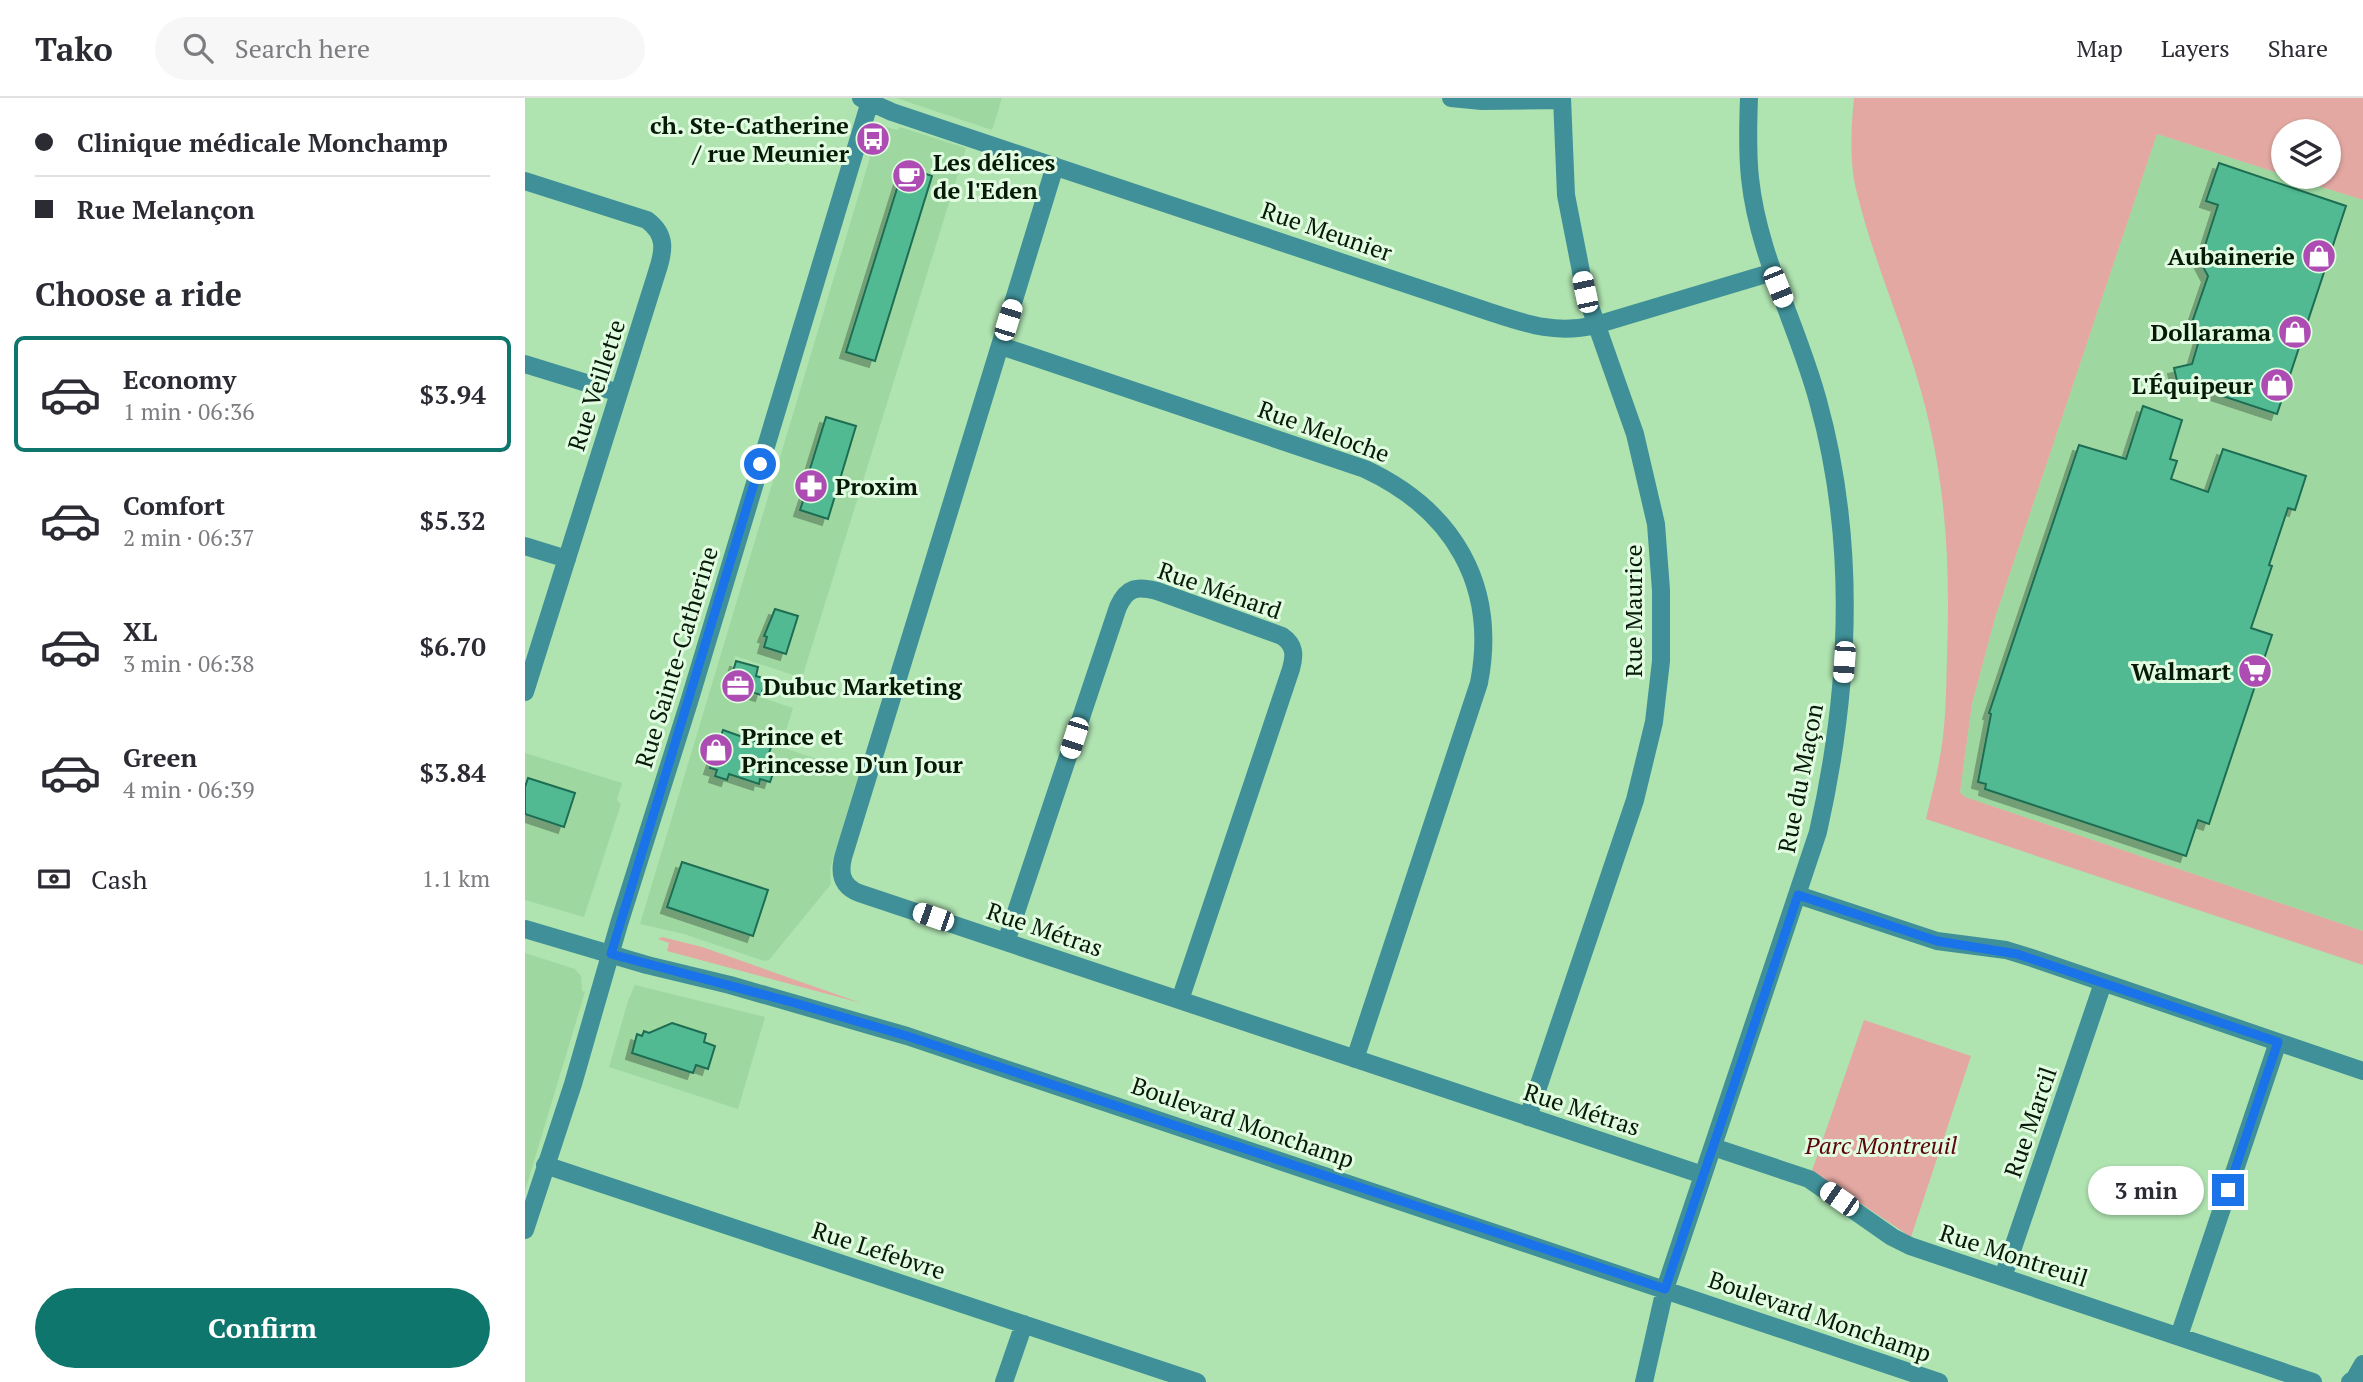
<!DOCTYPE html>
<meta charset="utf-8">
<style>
body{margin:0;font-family:"PT Serif",serif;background:#f7f7f7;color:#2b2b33;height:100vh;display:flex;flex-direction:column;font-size:26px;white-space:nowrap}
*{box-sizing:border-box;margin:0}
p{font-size:23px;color:#7c7c81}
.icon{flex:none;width:38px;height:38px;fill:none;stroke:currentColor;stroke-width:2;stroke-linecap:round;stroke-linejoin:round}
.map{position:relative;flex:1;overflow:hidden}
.drawer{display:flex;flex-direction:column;background:#fff;width:525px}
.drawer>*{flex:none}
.hud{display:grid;align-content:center;height:154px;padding:0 35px;background:#fff}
.tools{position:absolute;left:1746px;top:21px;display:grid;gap:14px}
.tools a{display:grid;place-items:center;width:70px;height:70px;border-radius:50%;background:#fff;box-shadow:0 2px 5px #0004;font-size:35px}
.end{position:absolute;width:32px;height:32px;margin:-16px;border:9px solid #1a73e8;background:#fff;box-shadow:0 0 0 4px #fff}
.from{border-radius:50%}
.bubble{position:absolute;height:49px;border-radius:24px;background:#fff;box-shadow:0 2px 5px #0004;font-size:23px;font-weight:700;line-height:49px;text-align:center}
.car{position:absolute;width:21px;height:42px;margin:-21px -10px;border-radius:9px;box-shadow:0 0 5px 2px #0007;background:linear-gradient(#fff 24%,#345 0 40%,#fff 0 76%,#345 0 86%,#fff 0)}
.hud b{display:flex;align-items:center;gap:24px;height:66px;font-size:26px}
.hud b+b{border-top:2px solid #e1e1e2}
.hud i{width:18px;height:18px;background:#2b2b33}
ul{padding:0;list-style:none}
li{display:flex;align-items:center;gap:21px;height:116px;margin:0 14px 10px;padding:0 21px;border:4px solid transparent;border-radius:10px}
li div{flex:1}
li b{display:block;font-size:26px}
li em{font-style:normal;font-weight:700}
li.on{border-color:#0f766e}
li>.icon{width:63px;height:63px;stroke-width:1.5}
h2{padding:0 35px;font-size:32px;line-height:84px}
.pay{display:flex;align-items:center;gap:18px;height:77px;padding:0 35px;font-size:26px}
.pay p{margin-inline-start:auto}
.action{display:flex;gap:14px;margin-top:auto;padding:14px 35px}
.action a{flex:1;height:80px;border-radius:42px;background:#0f766e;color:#fff;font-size:28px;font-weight:700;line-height:80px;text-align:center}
header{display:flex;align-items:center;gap:42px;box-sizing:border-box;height:98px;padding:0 35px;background:#fff;border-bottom:2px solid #e1e1e2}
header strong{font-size:33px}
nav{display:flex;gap:38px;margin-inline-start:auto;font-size:24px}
.search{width:490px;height:63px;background:#f7f7f7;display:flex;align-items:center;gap:18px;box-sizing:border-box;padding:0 24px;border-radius:38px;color:#7c7c81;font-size:26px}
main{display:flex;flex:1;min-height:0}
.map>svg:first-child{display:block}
</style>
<header>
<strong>Tako</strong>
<div class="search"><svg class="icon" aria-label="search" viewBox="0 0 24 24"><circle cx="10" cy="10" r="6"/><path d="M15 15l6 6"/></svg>Search here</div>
<nav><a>Map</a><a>Layers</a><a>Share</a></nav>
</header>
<main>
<section class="drawer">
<div class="hud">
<b><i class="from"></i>Clinique médicale Monchamp</b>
<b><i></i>Rue Melançon</b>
</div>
<h2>Choose a ride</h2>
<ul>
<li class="on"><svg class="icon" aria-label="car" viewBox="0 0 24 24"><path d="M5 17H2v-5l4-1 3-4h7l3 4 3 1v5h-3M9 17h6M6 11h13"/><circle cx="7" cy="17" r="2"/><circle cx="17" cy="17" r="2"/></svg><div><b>Economy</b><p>1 min · 06:36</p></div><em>$3.94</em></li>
<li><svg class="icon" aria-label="car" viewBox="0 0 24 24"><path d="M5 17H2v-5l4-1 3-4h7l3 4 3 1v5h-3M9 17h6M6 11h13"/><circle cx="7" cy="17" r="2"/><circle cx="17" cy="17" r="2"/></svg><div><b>Comfort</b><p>2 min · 06:37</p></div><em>$5.32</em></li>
<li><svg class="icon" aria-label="car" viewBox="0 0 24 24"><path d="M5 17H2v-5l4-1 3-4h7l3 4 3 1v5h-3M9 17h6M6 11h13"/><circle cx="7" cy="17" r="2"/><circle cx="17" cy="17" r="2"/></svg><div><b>XL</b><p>3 min · 06:38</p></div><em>$6.70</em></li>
<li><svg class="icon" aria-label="car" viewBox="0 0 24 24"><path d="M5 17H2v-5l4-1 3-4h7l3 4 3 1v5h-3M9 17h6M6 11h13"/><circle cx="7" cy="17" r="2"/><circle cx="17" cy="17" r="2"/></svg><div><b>Green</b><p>4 min · 06:39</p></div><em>$3.84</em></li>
</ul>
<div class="pay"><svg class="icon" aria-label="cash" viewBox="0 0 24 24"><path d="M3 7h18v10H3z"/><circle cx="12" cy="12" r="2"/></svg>Cash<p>1.1 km</p></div>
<div class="action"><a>Confirm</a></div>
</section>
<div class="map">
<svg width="1838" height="1284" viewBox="0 0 1838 1284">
<defs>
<filter id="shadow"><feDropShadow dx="-6" dy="6" stdDeviation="0" flood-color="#0004"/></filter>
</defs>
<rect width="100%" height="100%" fill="#afe3b0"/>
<path fill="#9ed8a0" d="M 371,0 L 477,0 L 467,32 Z
M 361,29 L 373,32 L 375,29 L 441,50 L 277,580 L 210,558 L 201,588 L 268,610 L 256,649 L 334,675 L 305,771 L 306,786 L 244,862 L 239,863 L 159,836 L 115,826 L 352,36 L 356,31 Z
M 1632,36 L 1759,77 L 1759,79 L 1765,79 L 1838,102 L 1838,833 L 1440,699 L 1435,694 L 1447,606 L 1470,520 Z
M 0,655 L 97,685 L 92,702 L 96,706 L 59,819 L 0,802 Z
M 0,855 L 50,871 L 56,878 L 57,893 L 60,894 L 0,1093 Z
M 110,887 L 240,919 L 213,1011 L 84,969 L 103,903 Z"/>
<path fill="#e3a8a2" d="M 1329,0 L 1838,0 L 1838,102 L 1765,79 L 1804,79 L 1804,33 L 1759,33 L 1759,77 L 1632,36 L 1470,520 L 1447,606 L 1435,694 L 1440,699 L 1838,833 L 1838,867 L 1401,721 C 1405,702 1411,683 1414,664 C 1421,630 1421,594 1422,559 C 1425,473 1422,396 1401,312 C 1383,238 1350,169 1332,95 C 1324,65 1326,30 1329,0 Z
M 137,839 L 177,849 L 336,905 L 142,853 L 144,845 L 133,841 Z
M 1339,922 L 1446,958 L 1386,1139 L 1287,1073 Z"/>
<path fill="#51ba92" stroke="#1f6d52" stroke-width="2" filter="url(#shadow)" d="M 1694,65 L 1821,108 L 1752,316 L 1652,283 L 1649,270 L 1667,266 L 1675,239 L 1663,236 L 1683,178 L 1675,163 L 1693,107 L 1681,103 Z
M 379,68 L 407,78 L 350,263 L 321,254 Z
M 1618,308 L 1657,322 L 1645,361 L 1652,363 L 1646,381 L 1683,394 L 1698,351 L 1781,378 L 1770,412 L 1763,410 L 1744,467 L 1747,468 L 1726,530 L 1747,537 L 1684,726 L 1673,722 L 1661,758 L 1460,691 L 1461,686 L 1453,684 L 1466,616 L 1464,615 L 1554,347 L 1601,361 Z
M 301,319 L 331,328 L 303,421 L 275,412 L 283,388 L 280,387 Z
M 250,511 L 273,518 L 261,556 L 239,549 L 242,539 L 239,538 Z
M 211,563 L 233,569 L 231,578 L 241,581 L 236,597 L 204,587 Z
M 198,632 L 246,649 L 240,667 L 250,670 L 245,684 L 235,681 L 234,686 L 204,676 L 202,682 L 190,678 L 192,672 L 185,670 Z
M 3,680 L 50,695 L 39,729 L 0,716 L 0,689 Z
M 157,764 L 243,792 L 228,838 L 142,809 Z
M 147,925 L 181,936 L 179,944 L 190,948 L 183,971 L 171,967 L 168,975 L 107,955 L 112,936 L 117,938 L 119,933 L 124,935 Z"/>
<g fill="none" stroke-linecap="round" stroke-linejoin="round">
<path stroke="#409099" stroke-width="18" d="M 336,0 L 367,14 L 959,212 C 999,225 1028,237 1071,227 L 1248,174
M 926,0 L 957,3 L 1037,2
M 530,68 L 320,753 C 314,771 314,787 334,795 L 1178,1077
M 0,83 L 122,122 C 142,137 139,153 132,174 L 0,594
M 476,248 L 840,371 C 928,412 973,487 954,585 L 830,961
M 0,266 L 94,295
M 0,448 L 42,461
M 1273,797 L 1412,843 L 1481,852 L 1507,860 L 1838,973
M 0,831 L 122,867 L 205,887 L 382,938 L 1414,1284
M 481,844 L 593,509 C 602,489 612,488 632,493 L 757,538 C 770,547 770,557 766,571 L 655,902
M 1003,1019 L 1110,702 L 1129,624 L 1136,563 L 1136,492 L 1131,426 L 1110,336 L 1060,194 L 1041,97 L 1037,0
M 1188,1049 L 1284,1081 L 1367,1139 L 1385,1148 L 1788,1284
M 20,1067 L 672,1284
M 0,1132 L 48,986 L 94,826 L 164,604 L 346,0
M 1478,1179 L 1578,885
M 1654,1238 L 1753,944
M 479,1284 L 499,1226
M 1119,1284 L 1140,1191 L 1293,734 C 1325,592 1332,444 1293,303 C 1273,228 1233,158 1225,80 C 1222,53 1223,27 1224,0
M 1825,1284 L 1830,1280 L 1838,1266"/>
</g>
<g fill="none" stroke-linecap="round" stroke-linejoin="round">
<path stroke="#1a73e8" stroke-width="9" d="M 235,366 L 86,856 L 270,905 L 382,938 L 1140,1191 L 1273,797 L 1412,843 L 1492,856 L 1753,944 L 1703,1092"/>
</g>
<defs>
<g id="bus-disc" transform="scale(1.75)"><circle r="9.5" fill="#ad4cb3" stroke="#e2fce2"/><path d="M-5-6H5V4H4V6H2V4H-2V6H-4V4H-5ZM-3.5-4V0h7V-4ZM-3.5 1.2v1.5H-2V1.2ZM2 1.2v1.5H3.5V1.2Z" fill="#fff"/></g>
<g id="cafe-disc" transform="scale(1.75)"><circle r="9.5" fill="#ad4cb3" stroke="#e2fce2"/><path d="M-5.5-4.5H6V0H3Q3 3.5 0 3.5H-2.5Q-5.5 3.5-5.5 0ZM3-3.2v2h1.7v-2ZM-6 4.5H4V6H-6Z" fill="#fff"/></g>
<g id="shop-disc" transform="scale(1.75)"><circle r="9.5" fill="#ad4cb3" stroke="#e2fce2"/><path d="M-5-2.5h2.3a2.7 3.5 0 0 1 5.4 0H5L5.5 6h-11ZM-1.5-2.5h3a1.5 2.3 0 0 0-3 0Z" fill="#fff"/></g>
<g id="pharmacy-disc" transform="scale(1.75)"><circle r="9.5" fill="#ad4cb3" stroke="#e2fce2"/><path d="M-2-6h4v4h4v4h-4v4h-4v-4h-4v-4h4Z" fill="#fff"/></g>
<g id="supermarket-disc" transform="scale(1.75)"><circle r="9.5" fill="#ad4cb3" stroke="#e2fce2"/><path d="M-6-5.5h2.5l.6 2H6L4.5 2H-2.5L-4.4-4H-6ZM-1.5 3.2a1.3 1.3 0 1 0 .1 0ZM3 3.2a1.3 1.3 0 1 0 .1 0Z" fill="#fff"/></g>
<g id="office-disc" transform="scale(1.75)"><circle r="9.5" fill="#ad4cb3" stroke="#e2fce2"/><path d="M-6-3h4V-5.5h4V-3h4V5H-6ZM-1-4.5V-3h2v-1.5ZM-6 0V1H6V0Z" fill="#fff"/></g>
</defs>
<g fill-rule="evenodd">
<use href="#bus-disc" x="348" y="41"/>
<use href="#cafe-disc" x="384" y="78"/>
<use href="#shop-disc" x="1794" y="158"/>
<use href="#shop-disc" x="1770" y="234"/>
<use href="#shop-disc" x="1752" y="287"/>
<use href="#pharmacy-disc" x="286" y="388"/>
<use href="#supermarket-disc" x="1730" y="573"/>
<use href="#office-disc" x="213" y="588"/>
<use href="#shop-disc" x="191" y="652"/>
</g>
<g text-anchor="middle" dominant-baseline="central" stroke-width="6" stroke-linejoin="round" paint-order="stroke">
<g font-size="24" font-weight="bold" fill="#071a08" stroke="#e2fce2" text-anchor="end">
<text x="324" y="27">ch. Ste-Catherine<tspan x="324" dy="28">/ rue Meunier</tspan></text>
<text x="408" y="64" text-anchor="start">Les délices<tspan x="408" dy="28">de l'Eden</tspan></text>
<text x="1770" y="158">Aubainerie</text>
<text x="1746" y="234">Dollarama</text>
<text x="1728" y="287">L'Équipeur</text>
<text x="310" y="388" text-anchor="start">Proxim</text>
<text x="1706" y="573">Walmart</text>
<text x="238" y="588" text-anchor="start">Dubuc Marketing</text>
<text x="216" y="638" text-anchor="start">Prince et<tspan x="216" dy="28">Princesse D'un Jour</tspan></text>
</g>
<g font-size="24" fill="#071a08" stroke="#e2fce2">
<text transform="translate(802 133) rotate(19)">Rue Meunier</text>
<text transform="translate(71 287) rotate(-72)">Rue Veillette</text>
<text transform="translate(799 333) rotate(20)">Rue Meloche</text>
<text transform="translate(695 492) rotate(19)">Rue Ménard</text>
<text transform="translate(1108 513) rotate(-90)">Rue Maurice</text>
<text transform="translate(151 559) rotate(-73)">Rue Sainte-Catherine</text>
<text transform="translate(1275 680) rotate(-79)">Rue du Maçon</text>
<text transform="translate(520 831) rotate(19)">Rue Métras</text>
<text transform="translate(1057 1011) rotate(18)">Rue Métras</text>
<text transform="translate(718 1024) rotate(19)">Boulevard Monchamp</text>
<text transform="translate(1505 1024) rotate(-71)">Rue Marcil</text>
<text transform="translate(354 1152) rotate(18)">Rue Lefebvre</text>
<text transform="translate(1489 1157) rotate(18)">Rue Montreuil</text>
<text transform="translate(1295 1218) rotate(19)">Boulevard Monchamp</text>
</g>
<g font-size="24" font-style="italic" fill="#5d070d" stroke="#e2fce2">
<text x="1356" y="1047">Parc Montreuil</text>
</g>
</g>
</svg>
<div class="tools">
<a><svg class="icon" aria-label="layers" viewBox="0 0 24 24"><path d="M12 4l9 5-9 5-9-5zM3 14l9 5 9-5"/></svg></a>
</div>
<i class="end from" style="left:235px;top:366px"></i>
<i class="end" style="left:1703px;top:1092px"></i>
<div class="bubble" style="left:1563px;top:1068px;width:116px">3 min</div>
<i class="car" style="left:1253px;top:189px;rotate:158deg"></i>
<i class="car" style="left:1060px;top:194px;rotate:348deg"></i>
<i class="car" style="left:483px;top:222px;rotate:17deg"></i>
<i class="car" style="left:1319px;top:564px;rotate:184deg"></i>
<i class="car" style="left:549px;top:640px;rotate:198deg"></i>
<i class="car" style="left:408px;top:819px;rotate:289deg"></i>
<i class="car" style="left:1314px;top:1101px;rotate:305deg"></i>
</div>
</main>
